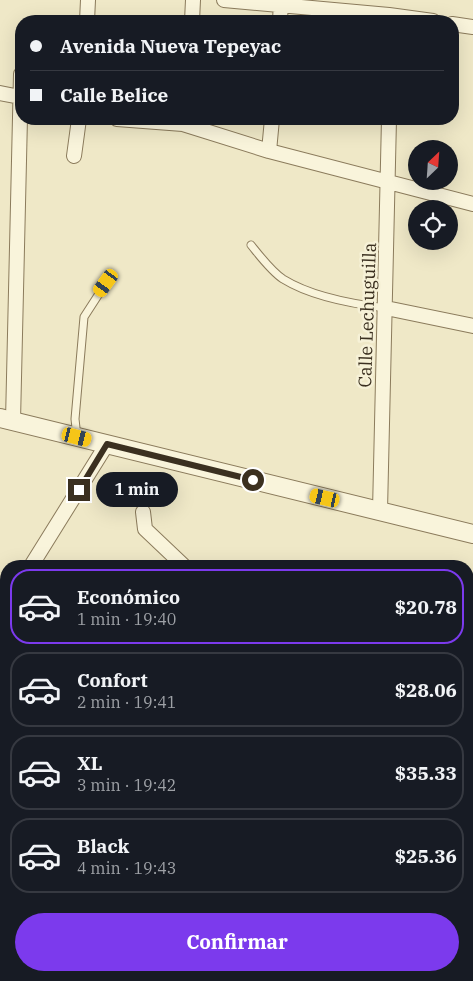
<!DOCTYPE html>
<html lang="es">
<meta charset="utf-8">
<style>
body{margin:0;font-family:"IBM Plex Serif",serif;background:#242831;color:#f1f3f6;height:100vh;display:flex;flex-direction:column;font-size:19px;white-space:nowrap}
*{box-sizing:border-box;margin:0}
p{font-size:16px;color:#9ea1a6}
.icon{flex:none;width:28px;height:28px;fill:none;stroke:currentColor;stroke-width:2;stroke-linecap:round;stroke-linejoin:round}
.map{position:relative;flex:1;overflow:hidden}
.drawer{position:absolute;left:0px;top:560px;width:474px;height:421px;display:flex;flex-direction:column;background:#171b24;border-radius:20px 20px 0 0;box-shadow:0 5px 20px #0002}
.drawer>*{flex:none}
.banner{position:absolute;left:15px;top:15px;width:444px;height:110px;border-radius:20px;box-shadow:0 5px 20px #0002;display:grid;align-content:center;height:110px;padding:0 15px;background:#171b24}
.needle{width:32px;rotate:25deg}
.buttons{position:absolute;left:408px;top:140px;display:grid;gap:10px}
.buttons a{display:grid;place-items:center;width:50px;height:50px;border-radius:50%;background:#171b24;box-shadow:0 5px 20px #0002;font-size:25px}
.end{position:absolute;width:22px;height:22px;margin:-11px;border:6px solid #3b3020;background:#fff;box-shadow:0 0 0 2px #fff}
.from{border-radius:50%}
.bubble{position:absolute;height:35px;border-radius:18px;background:#171b24;box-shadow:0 5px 20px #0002;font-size:16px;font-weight:700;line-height:35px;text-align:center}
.car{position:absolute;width:15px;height:30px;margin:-15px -8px;border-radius:6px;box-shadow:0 0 4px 1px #0007;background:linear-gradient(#f5c518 24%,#345 0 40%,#f5c518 0 76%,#345 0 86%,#f5c518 0)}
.banner b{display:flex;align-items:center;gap:18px;height:48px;font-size:19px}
.banner b+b{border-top:1px solid #363941}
.banner i{width:12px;height:12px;background:#f1f3f6}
ul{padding:9px 0 0;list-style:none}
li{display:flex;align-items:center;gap:15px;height:75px;margin:0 10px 8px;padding:0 5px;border:2px solid #363941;border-radius:20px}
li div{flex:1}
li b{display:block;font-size:19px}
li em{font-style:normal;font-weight:700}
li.selected{border-color:#7c3aed}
li>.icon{width:45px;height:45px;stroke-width:1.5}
.action{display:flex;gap:10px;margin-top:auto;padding:10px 15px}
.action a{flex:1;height:58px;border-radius:30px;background:#7c3aed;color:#fff;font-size:20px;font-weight:700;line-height:58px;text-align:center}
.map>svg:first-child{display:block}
</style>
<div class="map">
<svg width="473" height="981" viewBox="0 0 473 981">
<rect width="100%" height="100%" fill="#efe8c7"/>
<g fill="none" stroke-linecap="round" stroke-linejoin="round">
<g stroke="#8b7b5c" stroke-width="9">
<path id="service" d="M 251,245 C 260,256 271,271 283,279 C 312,297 352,304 386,308
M 77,437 L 75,419 L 84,317 L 106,283"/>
</g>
<g stroke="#8b7b5c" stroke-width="16">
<path id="minor" d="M 224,0 L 389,15 L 433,21
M 87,21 L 88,0
M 192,21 L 193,0
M 280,21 L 281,0
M 452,24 L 473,27
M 0,93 L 20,97
M 117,119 L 183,124 L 269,151 L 473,204
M 269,151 L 272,119
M 74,156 L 79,119
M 386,308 L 473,326
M 13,421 L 21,74
M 380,511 L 389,119
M 143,512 L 145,529 L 184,566
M 31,566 L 107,444
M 0,597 L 6,598
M 0,617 L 6,607
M 468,629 L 473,630
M 0,807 L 6,811
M 0,833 L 6,826
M 0,951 L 6,953
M 76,975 L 80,981"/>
</g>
<g stroke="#8b7b5c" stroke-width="20">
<path id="tertiary" d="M 0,418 L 473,534
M 468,756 L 473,748
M 353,981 L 354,975"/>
</g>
<use href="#service" stroke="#f9f4db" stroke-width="7"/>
<use href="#minor" stroke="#f9f4db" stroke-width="14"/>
<use href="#tertiary" stroke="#f9f4db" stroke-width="18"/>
</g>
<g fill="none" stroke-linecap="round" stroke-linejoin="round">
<path stroke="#3b3020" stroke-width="6" d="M 79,490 L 107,444 L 253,480"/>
</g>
<g text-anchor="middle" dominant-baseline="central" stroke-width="5" stroke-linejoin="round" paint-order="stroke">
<g font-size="18" fill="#3b3020" stroke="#f6f1d7">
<text transform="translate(367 315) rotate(-88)">Calle Lechuguilla</text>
</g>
</g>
</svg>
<div class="buttons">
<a><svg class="needle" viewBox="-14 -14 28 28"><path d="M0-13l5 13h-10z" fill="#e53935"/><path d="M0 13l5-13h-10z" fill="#9ea1a6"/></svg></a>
<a><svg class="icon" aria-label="locate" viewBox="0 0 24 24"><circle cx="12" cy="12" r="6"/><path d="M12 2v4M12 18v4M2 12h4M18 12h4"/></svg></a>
</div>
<i class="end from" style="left:253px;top:480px"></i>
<i class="end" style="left:79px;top:490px"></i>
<div class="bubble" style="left:96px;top:472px;width:82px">1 min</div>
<i class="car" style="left:106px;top:283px;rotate:216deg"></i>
<i class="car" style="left:77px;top:437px;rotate:104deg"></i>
<i class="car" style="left:325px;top:498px;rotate:283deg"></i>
<div class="banner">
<b><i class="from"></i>Avenida Nueva Tepeyac</b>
<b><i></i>Calle Belice</b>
</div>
<section class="drawer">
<ul>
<li class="selected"><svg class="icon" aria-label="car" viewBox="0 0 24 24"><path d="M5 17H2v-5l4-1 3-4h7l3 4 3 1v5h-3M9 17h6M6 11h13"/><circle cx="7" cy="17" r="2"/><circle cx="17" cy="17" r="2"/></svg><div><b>Económico</b><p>1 min · 19:40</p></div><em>$20.78</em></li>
<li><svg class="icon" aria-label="car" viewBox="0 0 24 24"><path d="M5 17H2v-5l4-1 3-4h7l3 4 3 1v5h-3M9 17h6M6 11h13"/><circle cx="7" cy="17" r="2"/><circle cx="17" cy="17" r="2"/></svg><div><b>Confort</b><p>2 min · 19:41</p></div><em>$28.06</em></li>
<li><svg class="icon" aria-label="car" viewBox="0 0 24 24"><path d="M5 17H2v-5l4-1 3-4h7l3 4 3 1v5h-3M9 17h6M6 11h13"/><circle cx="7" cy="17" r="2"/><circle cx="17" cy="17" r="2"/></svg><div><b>XL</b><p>3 min · 19:42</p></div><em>$35.33</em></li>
<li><svg class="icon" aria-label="car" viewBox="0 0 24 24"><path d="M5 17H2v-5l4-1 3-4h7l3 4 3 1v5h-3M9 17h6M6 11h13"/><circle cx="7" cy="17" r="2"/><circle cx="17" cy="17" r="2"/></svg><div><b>Black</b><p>4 min · 19:43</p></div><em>$25.36</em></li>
</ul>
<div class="action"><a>Confirmar</a></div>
</section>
</div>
